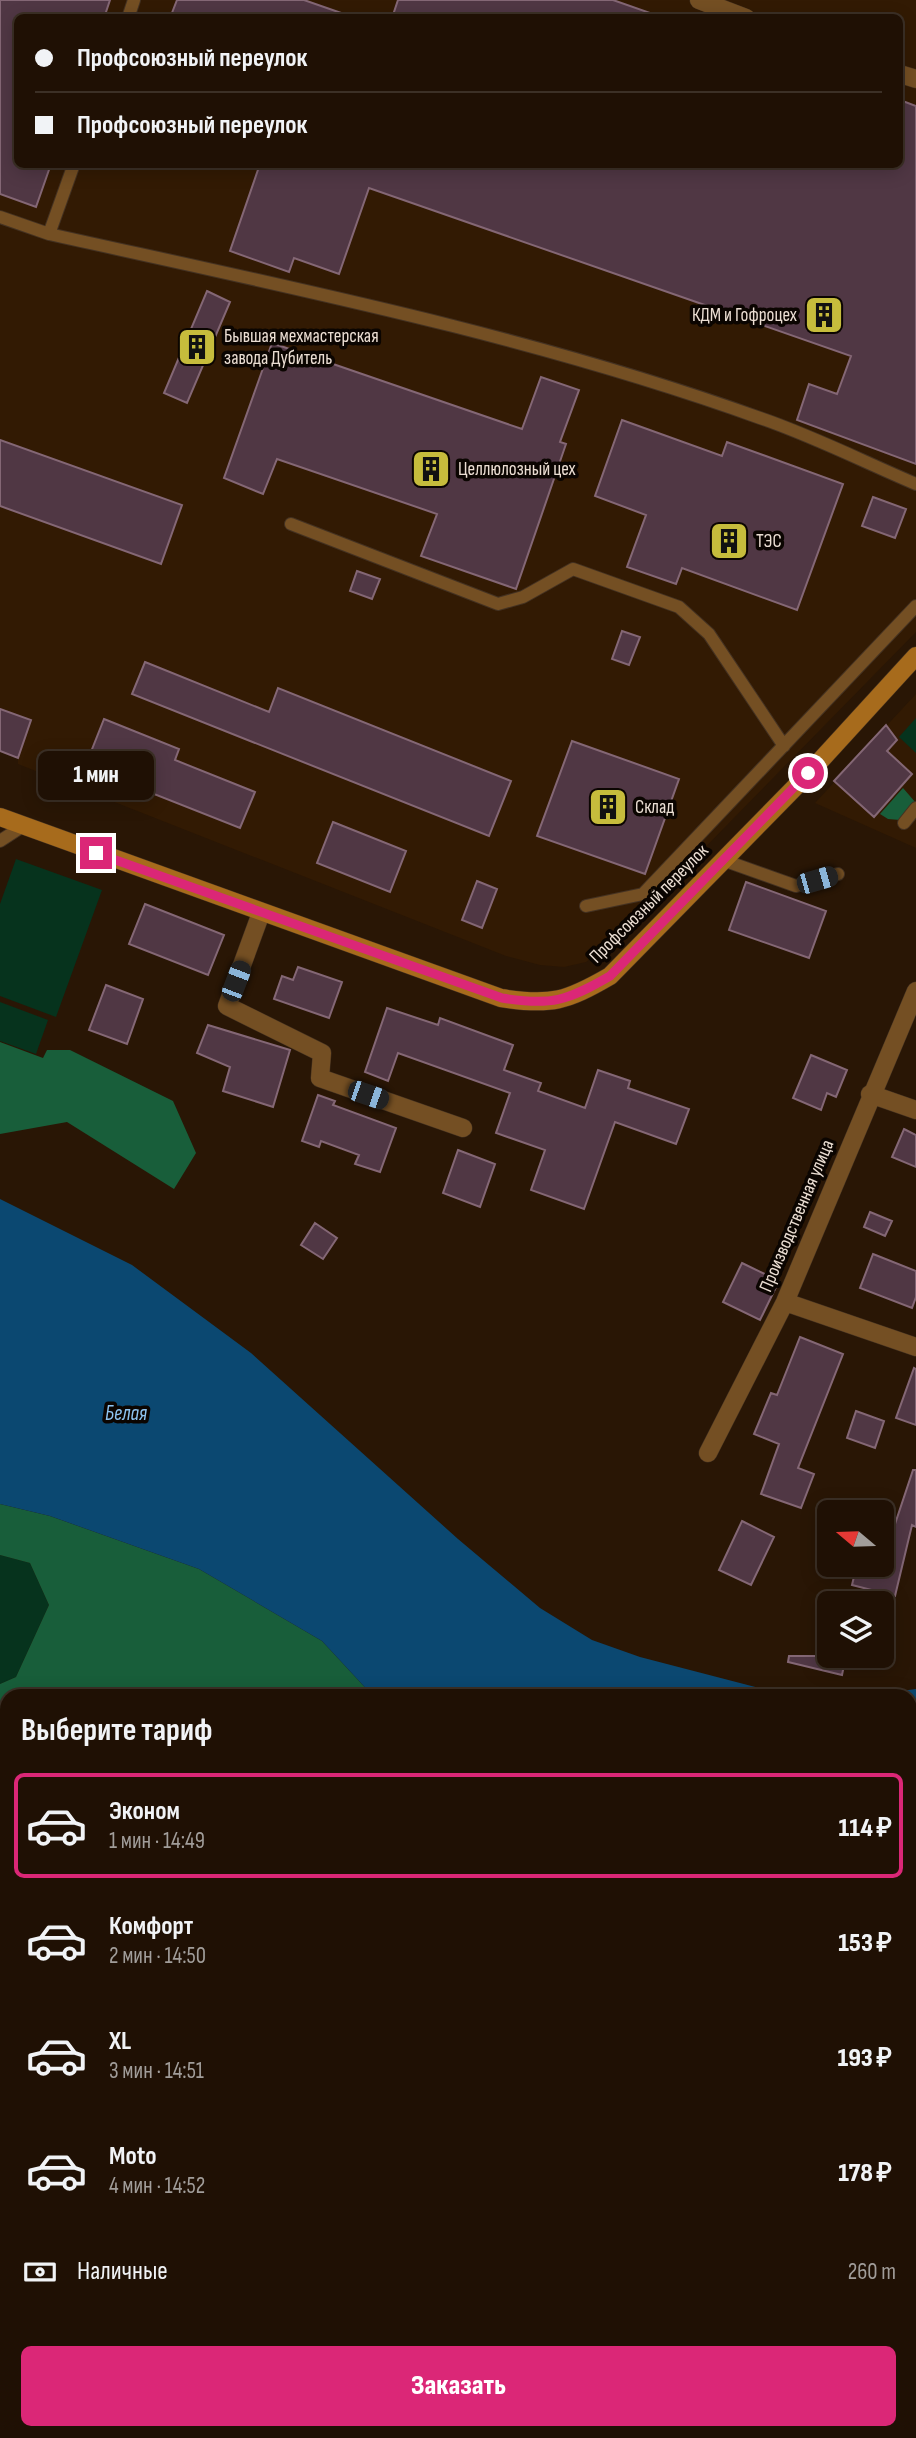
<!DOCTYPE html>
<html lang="ru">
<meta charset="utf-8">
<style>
body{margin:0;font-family:"Sofia Sans Condensed",sans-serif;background:#27190e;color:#f1f3f6;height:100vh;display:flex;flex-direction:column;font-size:26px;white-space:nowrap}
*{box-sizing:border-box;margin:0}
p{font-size:23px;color:#a19d9a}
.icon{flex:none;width:38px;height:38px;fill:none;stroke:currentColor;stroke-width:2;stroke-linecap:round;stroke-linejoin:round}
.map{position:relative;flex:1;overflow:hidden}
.details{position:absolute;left:0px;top:1689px;width:917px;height:751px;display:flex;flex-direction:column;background:#1f1004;border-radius:21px 21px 0 0;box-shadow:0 4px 18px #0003,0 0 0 2px #3c3026}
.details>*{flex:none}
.top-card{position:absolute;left:14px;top:14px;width:889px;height:154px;border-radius:10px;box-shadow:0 4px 18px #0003,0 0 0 2px #3c3026;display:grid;align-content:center;height:154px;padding:0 21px;background:#1f1004}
.needle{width:46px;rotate:289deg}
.tools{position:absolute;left:817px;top:1500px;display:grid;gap:14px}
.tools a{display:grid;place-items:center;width:77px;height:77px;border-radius:10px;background:#1f1004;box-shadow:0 4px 18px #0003,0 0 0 2px #3c3026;font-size:35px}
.end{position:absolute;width:32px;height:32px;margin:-16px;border:9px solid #db2777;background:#fff;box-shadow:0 0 0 4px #fff}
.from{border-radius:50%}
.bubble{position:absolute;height:49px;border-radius:10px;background:#1f1004;box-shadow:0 4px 18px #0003,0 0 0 2px #3c3026;font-size:23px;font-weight:800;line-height:49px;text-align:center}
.car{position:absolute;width:21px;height:42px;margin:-21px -10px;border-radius:9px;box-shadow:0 0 5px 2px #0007;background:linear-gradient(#222 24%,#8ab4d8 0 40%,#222 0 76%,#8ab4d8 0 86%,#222 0)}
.top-card b{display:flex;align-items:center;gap:24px;height:66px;font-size:26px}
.top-card b+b{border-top:2px solid #3c3026}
.top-card i{width:18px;height:18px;background:#f1f3f6}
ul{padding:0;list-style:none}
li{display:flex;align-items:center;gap:21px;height:105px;margin:0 14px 10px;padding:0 7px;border:4px solid transparent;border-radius:10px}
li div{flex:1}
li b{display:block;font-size:26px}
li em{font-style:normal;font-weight:800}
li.active{border-color:#db2777}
li>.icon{width:63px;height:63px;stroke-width:1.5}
h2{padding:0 21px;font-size:32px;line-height:84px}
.pay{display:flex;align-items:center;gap:18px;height:77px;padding:0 21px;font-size:26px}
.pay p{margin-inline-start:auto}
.button{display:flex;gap:14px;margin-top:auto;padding:14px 21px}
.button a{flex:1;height:80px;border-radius:10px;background:#db2777;color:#fff;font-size:28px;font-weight:800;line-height:80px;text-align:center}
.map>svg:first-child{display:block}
</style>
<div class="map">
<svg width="916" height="2438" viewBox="0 0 916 2438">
<rect width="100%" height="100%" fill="#291605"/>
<path fill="#321a03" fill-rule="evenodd" d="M 0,0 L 916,0 L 916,632 L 630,924 L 586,962 L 564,967 L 540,965 L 506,956 L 18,764 L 18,758 L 0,751 ZM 18,18 L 900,18 L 900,164 L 18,164 Z
M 916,694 L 916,848 L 815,803 Z"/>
<path fill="#06331d" d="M 916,718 L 916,753 L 899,737 Z
M 16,859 L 102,890 L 56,1017 L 0,996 L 0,904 Z
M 0,1002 L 48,1020 L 36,1054 L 0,1041 Z
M 0,1555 L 30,1563 L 49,1605 L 16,1677 L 0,1684 Z"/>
<path fill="#185e3a" d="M 903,788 L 916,803 L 900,820 L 888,819 L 880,814 Z
M 0,1042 L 43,1058 L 47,1050 L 70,1050 L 173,1101 L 196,1153 L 174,1189 L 67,1122 L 0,1134 Z
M 0,1504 L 50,1516 L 199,1569 L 322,1641 L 373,1696 L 7,1696 L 7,2432 L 910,2432 L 910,1966 L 916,1965 L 916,2438 L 0,2438 L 0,1684 L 16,1677 L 49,1605 L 30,1563 L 0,1555 Z"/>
<path fill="#0b4871" d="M 0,1199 L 132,1265 L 251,1353 L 458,1539 L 540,1608 L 592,1640 L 640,1657 L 790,1696 L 373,1696 L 322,1641 L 199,1569 L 50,1516 L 0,1504 Z
M 916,1689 L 916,1965 L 910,1966 L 910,1696 L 864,1696 Z"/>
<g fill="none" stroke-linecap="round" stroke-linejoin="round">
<path stroke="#0b4871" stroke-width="6" d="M 910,2354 L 916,2356
M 0,2392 L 7,2392"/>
</g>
<path fill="#503744" stroke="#846775" stroke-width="2" d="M 0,0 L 110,0 L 104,18 L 18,18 L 18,164 L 51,164 L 36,207 L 0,194 Z
M 177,0 L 304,0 L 347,15 L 347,18 L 170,18 Z
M 398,0 L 613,0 L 656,15 L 655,18 L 392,18 Z
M 900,100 L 916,106 L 916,464 L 797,420 L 809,384 L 837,394 L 851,356 L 369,188 L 339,274 L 294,258 L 289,272 L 230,251 L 260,164 L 900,164 Z
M 207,291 L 230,302 L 187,403 L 164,393 Z
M 272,343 L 522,429 L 541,377 L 579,390 L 560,442 L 566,444 L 516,589 L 421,556 L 437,514 L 277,459 L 263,494 L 224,478 Z
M 622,420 L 722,456 L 727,442 L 843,484 L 797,610 L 682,568 L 676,584 L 627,567 L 646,515 L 595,496 Z
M 0,440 L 182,505 L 161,564 L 0,506 Z
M 873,497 L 906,509 L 895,538 L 862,526 Z
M 357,571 L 380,579 L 372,599 L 350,591 Z
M 622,631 L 640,637 L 629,665 L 612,659 Z
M 145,662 L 269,712 L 278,688 L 511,781 L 489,836 L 132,694 Z
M 0,709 L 31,720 L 18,758 L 0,751 Z
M 104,719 L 179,749 L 175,760 L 255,792 L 240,828 L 134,786 L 130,797 L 81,777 Z
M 886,725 L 897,740 L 887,751 L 912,774 L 874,817 L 834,781 Z
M 572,741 L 679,779 L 645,874 L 537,836 Z
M 333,822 L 406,851 L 390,892 L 317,863 Z
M 477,881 L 497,889 L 482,928 L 462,920 Z
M 746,882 L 826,911 L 809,958 L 729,930 Z
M 145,904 L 224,935 L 208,975 L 129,944 Z
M 298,967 L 342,982 L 329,1018 L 274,999 L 282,976 L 293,980 Z
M 106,985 L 143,999 L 127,1044 L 89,1030 Z
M 387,1008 L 438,1025 L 440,1018 L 513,1045 L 504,1070 L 541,1083 L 538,1091 L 585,1108 L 598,1070 L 630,1081 L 628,1088 L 689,1109 L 676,1144 L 615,1122 L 584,1209 L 531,1190 L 545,1150 L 496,1133 L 510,1093 L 398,1053 L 388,1081 L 365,1072 Z
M 208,1025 L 290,1050 L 273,1107 L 223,1091 L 230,1067 L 197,1053 Z
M 811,1055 L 847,1070 L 836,1097 L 827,1093 L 821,1110 L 793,1098 Z
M 318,1095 L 335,1101 L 333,1105 L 396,1128 L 380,1172 L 355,1164 L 359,1155 L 321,1141 L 319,1147 L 302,1141 Z
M 904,1129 L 916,1135 L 916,1167 L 892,1157 Z
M 458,1150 L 495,1164 L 480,1207 L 443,1193 Z
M 870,1212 L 892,1221 L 885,1236 L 864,1227 Z
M 315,1223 L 337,1238 L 323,1259 L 301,1245 Z
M 873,1254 L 916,1271 L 916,1297 L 912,1308 L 860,1288 Z
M 742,1263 L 779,1281 L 760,1320 L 723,1302 Z
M 800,1337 L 843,1354 L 798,1468 L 814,1474 L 801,1508 L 761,1494 L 779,1444 L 754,1434 L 771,1393 L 777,1395 Z
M 914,1368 L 916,1369 L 916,1425 L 896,1418 Z
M 856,1411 L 884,1421 L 875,1448 L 847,1438 Z
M 913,1470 L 916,1470 L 916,1527 L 912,1525 L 895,1596 L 852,1585 L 857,1564 L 882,1564 L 882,1547 L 887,1548 Z
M 742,1521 L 774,1537 L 751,1585 L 719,1570 Z
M 789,1656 L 846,1656 L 842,1675 L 788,1662 Z"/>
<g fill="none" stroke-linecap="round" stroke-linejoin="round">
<g stroke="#443222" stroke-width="14">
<path id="lane" d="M 128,18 L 134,0
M 0,217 L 49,234 C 288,287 529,335 760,418 C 813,436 864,462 916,484
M 49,234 L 74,164
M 291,524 L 498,604 L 523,597 L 573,569 L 679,607 L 709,634 L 784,746
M 904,823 L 916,808
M 0,841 L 23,826
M 723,860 L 796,886 L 838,874
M 586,906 L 643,894 L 916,606"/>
</g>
<g stroke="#443222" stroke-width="19">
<path id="street" d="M 699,0 L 746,18
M 900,74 L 916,79
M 261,913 L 227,1006 L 322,1053 L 320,1078 L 463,1128
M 870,1094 L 916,1110
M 785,1302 L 916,1347
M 708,1453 L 785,1302 L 916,991"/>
</g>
<g stroke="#443222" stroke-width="19">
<path id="secondary" d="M 0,817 L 501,998 C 551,1006 567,1001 610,976 L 809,773 L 916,656"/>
</g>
<use href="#lane" stroke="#744f23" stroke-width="12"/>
<use href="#street" stroke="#744f23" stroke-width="18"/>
<use href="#secondary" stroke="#a76b1c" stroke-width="18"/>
</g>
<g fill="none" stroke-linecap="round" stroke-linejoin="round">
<path stroke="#db2777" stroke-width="9" d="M 96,853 L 502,998 C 551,1006 567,1001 610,976 L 808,773"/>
</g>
<defs>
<g id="building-square" transform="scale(2.0125)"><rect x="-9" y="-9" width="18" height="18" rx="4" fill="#c6bc3c" stroke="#0b0501"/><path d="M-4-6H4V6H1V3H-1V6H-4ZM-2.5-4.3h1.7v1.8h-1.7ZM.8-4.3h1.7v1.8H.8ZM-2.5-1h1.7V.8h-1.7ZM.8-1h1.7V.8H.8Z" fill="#111"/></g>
</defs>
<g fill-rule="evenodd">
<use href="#building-square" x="824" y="315"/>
<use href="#building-square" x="197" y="347"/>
<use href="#building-square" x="431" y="469"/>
<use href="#building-square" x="729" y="541"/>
<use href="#building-square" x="608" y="807"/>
</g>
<g text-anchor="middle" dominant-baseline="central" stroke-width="7" stroke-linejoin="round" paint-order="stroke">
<g font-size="19" fill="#ebded3" stroke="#0b0501" text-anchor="start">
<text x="797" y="315" text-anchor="end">КДМ и Гофроцех</text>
<text x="224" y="336">Бывшая мехмастерская<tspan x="224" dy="22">завода Дубитель</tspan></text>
<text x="458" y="469">Целлюлозный цех</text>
<text x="756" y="541">ТЭС</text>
<text x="635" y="807">Склад</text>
</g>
<g font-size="19" fill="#ebded3" stroke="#0b0501">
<text transform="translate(649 904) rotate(-45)">Профсоюзный переулок</text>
<text transform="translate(797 1216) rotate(-67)">Производственная улица</text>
</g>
<g font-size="21" font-style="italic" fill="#8ec4f1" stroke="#0b0501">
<text x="126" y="1413">Белая</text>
</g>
</g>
</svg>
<div class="tools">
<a><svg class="needle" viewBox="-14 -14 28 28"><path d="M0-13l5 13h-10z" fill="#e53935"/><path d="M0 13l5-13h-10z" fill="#a19d9a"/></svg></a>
<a><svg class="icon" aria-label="layers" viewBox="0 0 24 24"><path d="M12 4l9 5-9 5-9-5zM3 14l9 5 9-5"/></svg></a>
</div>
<i class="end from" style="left:808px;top:773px"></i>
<i class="end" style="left:96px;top:853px"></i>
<div class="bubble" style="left:38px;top:751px;width:116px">1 мин</div>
<i class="car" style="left:817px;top:880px;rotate:74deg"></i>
<i class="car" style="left:236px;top:981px;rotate:21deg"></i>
<i class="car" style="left:368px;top:1095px;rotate:109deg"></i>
<div class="top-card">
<b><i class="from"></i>Профсоюзный переулок</b>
<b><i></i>Профсоюзный переулок</b>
</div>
<section class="details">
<h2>Выберите тариф</h2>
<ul>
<li class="active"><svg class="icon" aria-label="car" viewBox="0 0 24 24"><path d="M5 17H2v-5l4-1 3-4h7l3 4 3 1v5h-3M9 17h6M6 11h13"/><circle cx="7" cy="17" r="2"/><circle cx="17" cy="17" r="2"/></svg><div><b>Эконом</b><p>1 мин · 14:49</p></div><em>114 ₽</em></li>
<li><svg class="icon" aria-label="car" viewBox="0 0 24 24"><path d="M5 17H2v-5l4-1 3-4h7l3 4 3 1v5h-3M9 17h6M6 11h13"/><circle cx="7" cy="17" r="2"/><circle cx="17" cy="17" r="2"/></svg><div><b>Комфорт</b><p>2 мин · 14:50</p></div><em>153 ₽</em></li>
<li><svg class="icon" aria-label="car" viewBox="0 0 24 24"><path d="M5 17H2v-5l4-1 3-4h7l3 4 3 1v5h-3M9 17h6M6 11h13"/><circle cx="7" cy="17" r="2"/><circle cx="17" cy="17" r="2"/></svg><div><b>XL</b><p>3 мин · 14:51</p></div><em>193 ₽</em></li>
<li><svg class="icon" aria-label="car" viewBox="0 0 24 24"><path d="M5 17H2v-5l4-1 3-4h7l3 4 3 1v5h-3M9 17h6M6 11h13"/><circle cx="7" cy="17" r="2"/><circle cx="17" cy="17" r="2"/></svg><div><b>Moto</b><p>4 мин · 14:52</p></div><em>178 ₽</em></li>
</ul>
<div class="pay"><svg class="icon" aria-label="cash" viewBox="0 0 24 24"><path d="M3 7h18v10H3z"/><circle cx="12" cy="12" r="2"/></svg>Наличные<p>260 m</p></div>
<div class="button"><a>Заказать</a></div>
</section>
</div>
